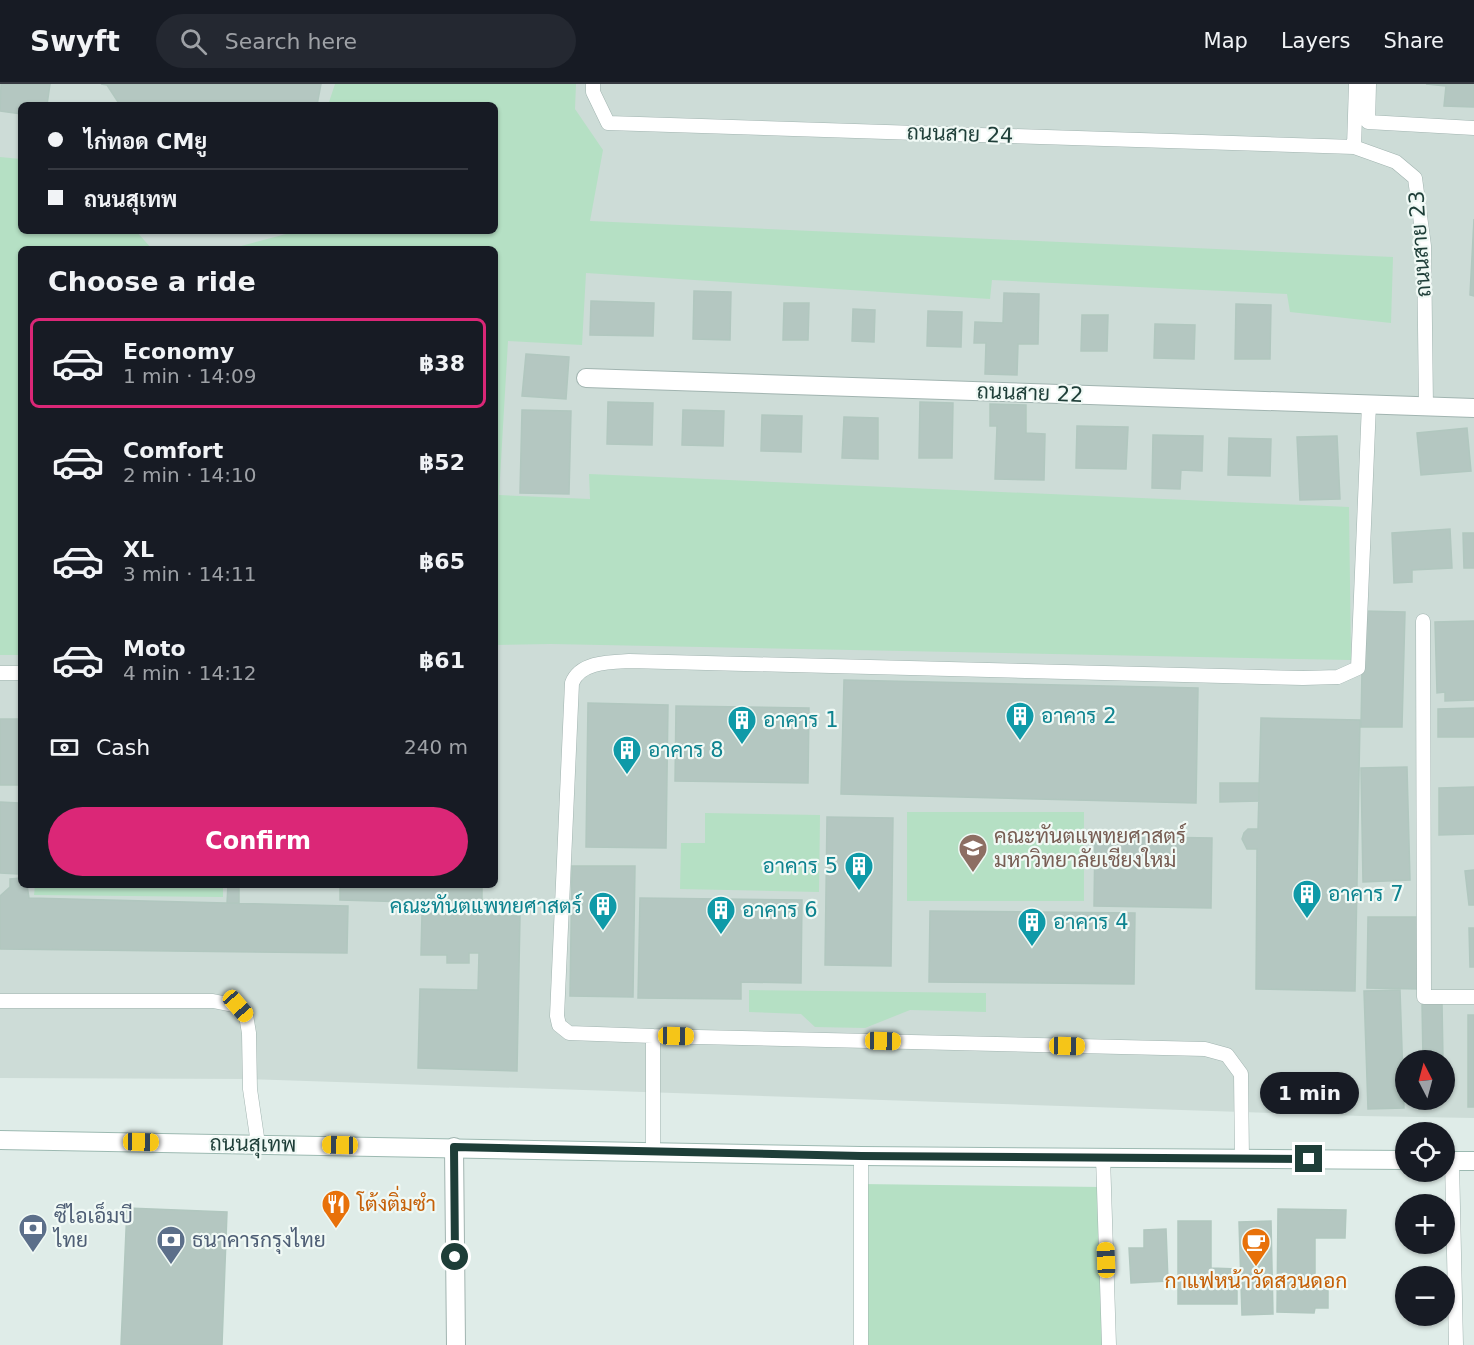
<!DOCTYPE html>
<meta charset="utf-8">
<style>
body{margin:0;font-family:"DejaVu Sans",Sarabun,sans-serif;background:#242831;color:#f1f3f6;height:100vh;display:flex;flex-direction:column;font-size:22px;white-space:nowrap}
*{box-sizing:border-box;margin:0}
p{font-size:20px;color:#9ea1a6}
.icon{flex:none;width:33px;height:33px;fill:none;stroke:currentColor;stroke-width:2;stroke-linecap:round;stroke-linejoin:round}
.map{position:relative;flex:1;overflow:hidden}
.drawer{position:absolute;left:18px;top:162px;width:480px;height:642px;display:flex;flex-direction:column;background:#171b24;border-radius:9px;box-shadow:0 2px 4px #0004}
.drawer>*{flex:none}
.top-card{position:absolute;left:18px;top:18px;width:480px;height:132px;border-radius:9px;box-shadow:0 2px 4px #0004;display:grid;align-content:center;height:132px;padding:0 30px;background:#171b24}
.needle{width:39px;rotate:354deg}
.tools{position:absolute;left:1395px;top:966px;display:grid;gap:12px}
.tools a{display:grid;place-items:center;width:60px;height:60px;border-radius:50%;background:#171b24;box-shadow:0 2px 4px #0004;font-size:30px}
.end{position:absolute;width:27px;height:27px;margin:-14px;border:8px solid #1e3e38;background:#fff;box-shadow:0 0 0 3px #fff}
.from{border-radius:50%}
.bubble{position:absolute;height:42px;border-radius:21px;background:#171b24;box-shadow:0 2px 4px #0004;font-size:20px;font-weight:700;line-height:42px;text-align:center}
.car{position:absolute;width:18px;height:36px;margin:-18px -9px;border-radius:8px;box-shadow:0 0 4px 2px #0007;background:linear-gradient(#f5c518 24%,#345 0 40%,#f5c518 0 76%,#345 0 86%,#f5c518 0)}
.top-card b{display:flex;align-items:center;gap:21px;height:57px;font-size:22px}
.top-card b+b{border-top:2px solid #363941}
.top-card i{width:15px;height:15px;background:#f1f3f6}
ul{padding:0;list-style:none}
li{display:flex;align-items:center;gap:18px;height:90px;margin:0 12px 9px;padding:0 18px;border:3px solid transparent;border-radius:9px}
li div{flex:1}
li b{display:block;font-size:22px}
li em{font-style:normal;font-weight:700}
li.current{border-color:#db2777}
li>.icon{width:54px;height:54px;stroke-width:1.5}
h2{padding:0 30px;font-size:27px;line-height:72px}
.pay{display:flex;align-items:center;gap:15px;height:66px;padding:0 30px;font-size:22px}
.pay p{margin-inline-start:auto}
.button{display:flex;gap:12px;margin-top:auto;padding:12px 30px}
.button a{flex:1;height:69px;border-radius:36px;background:#db2777;color:#fff;font-size:24px;font-weight:700;line-height:69px;text-align:center}
header{display:flex;align-items:center;gap:36px;box-sizing:border-box;height:84px;padding:0 30px;background:#171b24;border-bottom:2px solid #363941}
header strong{font-size:28px}
nav{display:flex;gap:33px;margin-inline-start:auto;font-size:21px}
.search{width:420px;height:54px;background:#242831;display:flex;align-items:center;gap:15px;box-sizing:border-box;padding:0 21px;border-radius:33px;color:#9ea1a6;font-size:22px}
.map>svg:first-child{display:block}
</style>
<header>
<strong>Swyft</strong>
<div class="search"><svg class="icon" aria-label="search" viewBox="0 0 24 24"><circle cx="10" cy="10" r="6"/><path d="M15 15l6 6"/></svg>Search here</div>
<nav><a>Map</a><a>Layers</a><a>Share</a></nav>
</header>
<div class="map">
<svg width="1474" height="1261" viewBox="0 0 1474 1261">
<rect width="100%" height="100%" fill="#dfece8"/>
<path fill="#cddcd7" fill-rule="evenodd" d="M 0,0 L 1474,0 L 1474,1034 L 1361,1032 L 250,995 L 0,994 ZM 21,21 L 495,21 L 495,147 L 21,147 ZM 21,165 L 495,165 L 495,801 L 21,801 ZM 1406,976 L 1444,976 L 1444,1016 L 1406,1016 Z"/>
<path fill="#b5e0c4" d="M 335,0 L 576,0 L 575,25 L 603,66 L 590,137 L 1393,173 L 1391,239 L 1290,228 L 1287,210 L 992,196 L 990,215 L 586,189 L 582,261 L 508,257 L 499,411 L 590,415 L 589,390 L 1349,423 L 1351,576 L 551,560 L 495,561 L 495,165 L 230,165 L 286,150 L 288,147 L 495,147 L 495,21 L 328,21 Z
M 0,73 L 21,75 L 21,147 L 136,147 L 152,165 L 21,165 L 21,571 L 0,571 Z
M 907,728 L 1084,728 L 1084,817 L 907,817 Z
M 705,729 L 820,731 L 819,808 L 680,805 L 681,759 L 705,759 Z
M 35,801 L 223,801 L 223,813 L 34,811 Z
M 749,906 L 986,909 L 986,928 L 910,926 L 865,944 L 815,943 L 801,930 L 749,928 Z
M 861,1100 L 1102,1103 L 1109,1261 L 861,1261 Z"/>
<path fill="#b4c7c1" stroke="#b1c7bf" stroke-width="1.5" d="M 1,0 L 50,0 L 47,21 L 21,21 L 21,30 L 0,27 Z
M 101,0 L 321,0 L 317,21 L 120,21 L 107,1 Z
M 1426,0 L 1474,0 L 1474,23 L 1444,22 L 1446,2 Z
M 1474,135 L 1474,212 L 1470,211 Z
M 694,207 L 731,208 L 730,256 L 693,255 Z
M 1004,209 L 1039,210 L 1038,260 L 1018,260 L 1017,291 L 985,290 L 986,259 L 974,259 L 975,238 L 1003,239 Z
M 591,217 L 654,219 L 653,252 L 590,251 Z
M 784,219 L 809,219 L 808,256 L 783,256 Z
M 1236,220 L 1271,221 L 1270,275 L 1235,275 Z
M 853,225 L 875,226 L 874,258 L 852,257 Z
M 928,227 L 962,228 L 961,263 L 927,262 Z
M 1082,231 L 1108,231 L 1107,267 L 1081,267 Z
M 1155,240 L 1195,241 L 1194,275 L 1154,274 Z
M 526,270 L 569,273 L 566,315 L 522,312 Z
M 608,318 L 653,319 L 652,361 L 607,360 Z
M 920,318 L 953,319 L 952,374 L 919,374 Z
M 990,320 L 1026,321 L 1026,349 L 1045,350 L 1044,396 L 995,395 L 997,342 L 990,342 Z
M 522,326 L 571,327 L 569,410 L 520,409 Z
M 683,326 L 724,327 L 723,362 L 682,361 Z
M 762,331 L 802,332 L 801,368 L 761,367 Z
M 844,333 L 878,334 L 878,375 L 842,374 Z
M 1077,342 L 1128,343 L 1126,385 L 1076,384 Z
M 1467,344 L 1471,387 L 1421,391 L 1417,349 Z
M 1153,351 L 1203,352 L 1202,387 L 1181,386 L 1180,405 L 1152,404 Z
M 1337,352 L 1340,415 L 1300,416 L 1297,353 Z
M 1229,354 L 1271,355 L 1270,392 L 1228,391 Z
M 1450,445 L 1452,484 L 1412,486 L 1412,498 L 1394,499 L 1392,449 Z
M 1463,449 L 1474,449 L 1474,484 L 1464,484 Z
M 1363,527 L 1405,528 L 1402,643 L 1361,643 Z
M 1474,537 L 1474,616 L 1445,617 L 1445,608 L 1437,609 L 1435,538 Z
M 844,596 L 1198,604 L 1196,719 L 841,710 Z
M 588,619 L 668,621 L 666,764 L 586,763 Z
M 676,622 L 809,624 L 808,699 L 675,697 Z
M 1474,624 L 1474,653 L 1438,653 L 1438,625 Z
M 1261,634 L 1360,636 L 1355,907 L 1256,905 L 1257,765 L 1247,765 L 1242,755 L 1244,749 L 1248,745 L 1258,745 Z
M 0,635 L 21,635 L 21,701 L 0,701 Z
M 1407,683 L 1410,796 L 1363,798 L 1361,684 Z
M 1220,699 L 1259,699 L 1259,717 L 1220,718 Z
M 1474,703 L 1474,750 L 1439,751 L 1439,704 Z
M 0,718 L 19,719 L 18,790 L 0,789 Z
M 827,733 L 893,734 L 891,882 L 825,881 Z
M 1095,752 L 1212,754 L 1211,824 L 1094,822 Z
M 572,782 L 635,782 L 633,913 L 570,912 Z
M 1474,786 L 1474,821 L 1469,821 L 1465,787 Z
M 21,794 L 21,801 L 27,801 L 29,814 L 348,822 L 347,869 L 0,865 L 0,812 L 10,803 L 10,795 Z
M 228,801 L 239,801 L 239,819 L 227,819 Z
M 340,801 L 482,801 L 482,820 L 340,816 Z
M 640,814 L 802,816 L 801,899 L 741,898 L 741,915 L 638,914 Z
M 930,827 L 1135,829 L 1134,900 L 929,898 Z
M 422,829 L 520,832 L 517,987 L 418,984 L 420,905 L 478,906 L 479,869 L 469,869 L 469,879 L 447,879 L 447,871 L 421,871 Z
M 1368,833 L 1421,833 L 1420,905 L 1367,904 Z
M 1469,844 L 1474,844 L 1474,883 L 1470,883 Z
M 1400,906 L 1404,1024 L 1368,1025 L 1364,907 Z
M 1442,918 L 1443,976 L 1423,976 L 1422,919 Z
M 1468,931 L 1474,931 L 1474,1023 L 1468,1023 Z
M 127,1124 L 227,1128 L 222,1261 L 121,1261 Z
M 1278,1125 L 1346,1126 L 1345,1154 L 1315,1154 L 1315,1200 L 1328,1200 L 1328,1224 L 1315,1224 L 1314,1229 L 1277,1228 Z
M 1178,1137 L 1211,1137 L 1211,1184 L 1237,1185 L 1237,1220 L 1178,1220 Z
M 1271,1137 L 1273,1230 L 1242,1231 L 1239,1138 Z
M 1166,1145 L 1168,1197 L 1131,1199 L 1129,1164 L 1144,1164 L 1144,1146 Z"/>
<g fill="none" stroke-linecap="round" stroke-linejoin="round">
<g stroke="#a1b4b0" stroke-width="15">
<path id="lane" d="M 593,0 L 593,8 L 608,39 L 1354,63
M 1356,0 L 1354,63 L 1396,78 L 1415,94 L 1424,162 L 1426,322
M 1369,0 L 1368,38 L 1474,44
M 1423,537 L 1424,913 L 1474,913
M 0,589 L 21,589
M 0,917 L 213,917 L 238,922 L 246,931 L 249,949 L 250,1005 L 258,1060
M 653,952 L 1205,965 L 1227,971 L 1241,990 L 1242,1075
M 653,1067 L 653,952 L 569,949 L 559,941 L 557,932 L 572,599 C 580,578 609,578 629,577 L 1303,594 L 1338,593 L 1358,584 L 1369,320
M 861,1072 L 861,1261
M 1103,1073 L 1109,1261
M 1452,1077 L 1456,1261"/>
</g>
<g stroke="#a1b4b0" stroke-width="20">
<path id="street" d="M 586,294 L 1474,324
M 454,1063 L 456,1261"/>
</g>
<g stroke="#9cb9b1" stroke-width="20">
<path id="secondary" d="M 0,1056 L 861,1072 L 1406,1076
M 1444,1077 L 1474,1077"/>
</g>
<use href="#lane" stroke="#fff" stroke-width="14"/>
<use href="#street" stroke="#fff" stroke-width="18"/>
<use href="#secondary" stroke="#fff" stroke-width="18"/>
</g>
<g fill="none" stroke-linecap="round" stroke-linejoin="round">
<path stroke="#1e3e38" stroke-width="8" d="M 455,1173 L 454,1063 L 861,1072 L 1309,1075"/>
</g>
<defs>
<g id="building-pin" transform="scale(1.5)"><path d="M0 17L-7.5 6A9.5 9.5 0 1 1 7.5 6Z" fill="#0f9aa8" stroke="#f0f9f5"/><path d="M-4-6H4V6H1V3H-1V6H-4ZM-2.5-4.3h1.7v1.8h-1.7ZM.8-4.3h1.7v1.8H.8ZM-2.5-1h1.7V.8h-1.7ZM.8-1h1.7V.8H.8Z" fill="#fff"/></g>
<g id="university-pin" transform="scale(1.5)"><path d="M0 17L-7.5 6A9.5 9.5 0 1 1 7.5 6Z" fill="#8d6e63" stroke="#f0f9f5"/><path d="M0-5L7-2L0 1L-7-2ZM-4 1L0 2.5L4 1V4Q0 6-4 4Z" fill="#fff"/></g>
<g id="restaurant-pin" transform="scale(1.5)"><path d="M0 17L-7.5 6A9.5 9.5 0 1 1 7.5 6Z" fill="#e8710a" stroke="#f0f9f5"/><path d="M-5-6h1v4h1v-4h1v4h1v-4h1v5L-1.5 .5V6h-2V.5L-5-1ZM5-6V6H3V1.5H1.5Q1.5-4 5-6Z" fill="#fff"/></g>
<g id="bank-pin" transform="scale(1.5)"><path d="M0 17L-7.5 6A9.5 9.5 0 1 1 7.5 6Z" fill="#5c6f8a" stroke="#f0f9f5"/><path d="M-6-4H6V4H-6ZM0-2.3a2.3 2.3 0 1 0 0 4.6a2.3 2.3 0 1 0 0-4.6Z" fill="#fff"/></g>
<g id="cafe-pin" transform="scale(1.5)"><path d="M0 17L-7.5 6A9.5 9.5 0 1 1 7.5 6Z" fill="#e8710a" stroke="#f0f9f5"/><path d="M-5.5-4.5H6V0H3Q3 3.5 0 3.5H-2.5Q-5.5 3.5-5.5 0ZM3-3.2v2h1.7v-2ZM-6 4.5H4V6H-6Z" fill="#fff"/></g>
</defs>
<g fill-rule="evenodd">
<use href="#building-pin" x="1020" y="632"/>
<use href="#building-pin" x="742" y="636"/>
<use href="#building-pin" x="627" y="666"/>
<use href="#university-pin" x="973" y="764"/>
<use href="#building-pin" x="859" y="782"/>
<use href="#building-pin" x="1307" y="810"/>
<use href="#building-pin" x="603" y="822"/>
<use href="#building-pin" x="721" y="826"/>
<use href="#building-pin" x="1032" y="838"/>
<use href="#restaurant-pin" x="336" y="1120"/>
<use href="#bank-pin" x="33" y="1144"/>
<use href="#bank-pin" x="171" y="1156"/>
<use href="#cafe-pin" x="1256" y="1158"/>
</g>
<g text-anchor="middle" dominant-baseline="central" stroke-width="4.5" stroke-linejoin="round" paint-order="stroke">
<g font-size="21" fill="#1e3e38" stroke="#f0f9f5">
<text transform="translate(960 50) rotate(2)">ถนนสาย 24</text>
<text transform="translate(1420 160) rotate(-94)">ถนนสาย 23</text>
<text transform="translate(1030 309) rotate(2)">ถนนสาย 22</text>
<text transform="translate(253 1060) rotate(1)">ถนนสุเทพ</text>
</g>
<g font-size="21" fill="#0d838f" stroke="#f0f9f5" text-anchor="start">
<text x="1041" y="632">อาคาร 2</text>
<text x="763" y="636">อาคาร 1</text>
<text x="648" y="666">อาคาร 8</text>
<text x="838" y="782" text-anchor="end">อาคาร 5</text>
<text x="1328" y="810">อาคาร 7</text>
<text x="582" y="822" text-anchor="end">คณะทันตแพทยศาสตร์</text>
<text x="742" y="826">อาคาร 6</text>
<text x="1053" y="838">อาคาร 4</text>
</g>
<g font-size="21" fill="#785e54" stroke="#f0f9f5" text-anchor="start">
<text x="994" y="752">คณะทันตแพทยศาสตร์<tspan x="994" dy="24">มหาวิทยาลัยเชียงใหม่</tspan></text>
</g>
<g font-size="21" fill="#c56008" stroke="#f0f9f5" text-anchor="start">
<text x="357" y="1120">โต้งติ่มซำ</text>
<text x="1256" y="1197" text-anchor="middle">กาแฟหน้าวัดสวนดอก</text>
</g>
<g font-size="21" fill="#4e5e75" stroke="#f0f9f5" text-anchor="start">
<text x="54" y="1132">ซีไอเอ็มบี<tspan x="54" dy="24">ไทย</tspan></text>
<text x="192" y="1156">ธนาคารกรุงไทย</text>
</g>
</g>
</svg>
<div class="tools">
<a><svg class="needle" viewBox="-14 -14 28 28"><path d="M0-13l5 13h-10z" fill="#e53935"/><path d="M0 13l5-13h-10z" fill="#9ea1a6"/></svg></a>
<a><svg class="icon" aria-label="locate" viewBox="0 0 24 24"><circle cx="12" cy="12" r="6"/><path d="M12 2v4M12 18v4M2 12h4M18 12h4"/></svg></a>
<a>+</a>
<a>−</a>
</div>
<i class="end from" style="left:455px;top:1173px"></i>
<i class="end" style="left:1309px;top:1075px"></i>
<div class="bubble" style="left:1260px;top:988px;width:99px">1 min</div>
<i class="car" style="left:238px;top:922px;rotate:139deg"></i>
<i class="car" style="left:676px;top:952px;rotate:91deg"></i>
<i class="car" style="left:883px;top:957px;rotate:91deg"></i>
<i class="car" style="left:1067px;top:962px;rotate:91deg"></i>
<i class="car" style="left:141px;top:1058px;rotate:91deg"></i>
<i class="car" style="left:340px;top:1061px;rotate:271deg"></i>
<i class="car" style="left:1106px;top:1176px;rotate:358deg"></i>
<div class="top-card">
<b><i class="from"></i>ไก่ทอด CMยู</b>
<b><i></i>ถนนสุเทพ</b>
</div>
<section class="drawer">
<h2>Choose a ride</h2>
<ul>
<li class="current"><svg class="icon" aria-label="car" viewBox="0 0 24 24"><path d="M5 17H2v-5l4-1 3-4h7l3 4 3 1v5h-3M9 17h6M6 11h13"/><circle cx="7" cy="17" r="2"/><circle cx="17" cy="17" r="2"/></svg><div><b>Economy</b><p>1 min · 14:09</p></div><em>฿38</em></li>
<li><svg class="icon" aria-label="car" viewBox="0 0 24 24"><path d="M5 17H2v-5l4-1 3-4h7l3 4 3 1v5h-3M9 17h6M6 11h13"/><circle cx="7" cy="17" r="2"/><circle cx="17" cy="17" r="2"/></svg><div><b>Comfort</b><p>2 min · 14:10</p></div><em>฿52</em></li>
<li><svg class="icon" aria-label="car" viewBox="0 0 24 24"><path d="M5 17H2v-5l4-1 3-4h7l3 4 3 1v5h-3M9 17h6M6 11h13"/><circle cx="7" cy="17" r="2"/><circle cx="17" cy="17" r="2"/></svg><div><b>XL</b><p>3 min · 14:11</p></div><em>฿65</em></li>
<li><svg class="icon" aria-label="car" viewBox="0 0 24 24"><path d="M5 17H2v-5l4-1 3-4h7l3 4 3 1v5h-3M9 17h6M6 11h13"/><circle cx="7" cy="17" r="2"/><circle cx="17" cy="17" r="2"/></svg><div><b>Moto</b><p>4 min · 14:12</p></div><em>฿61</em></li>
</ul>
<div class="pay"><svg class="icon" aria-label="cash" viewBox="0 0 24 24"><path d="M3 7h18v10H3z"/><circle cx="12" cy="12" r="2"/></svg>Cash<p>240 m</p></div>
<div class="button"><a>Confirm</a></div>
</section>
</div>
